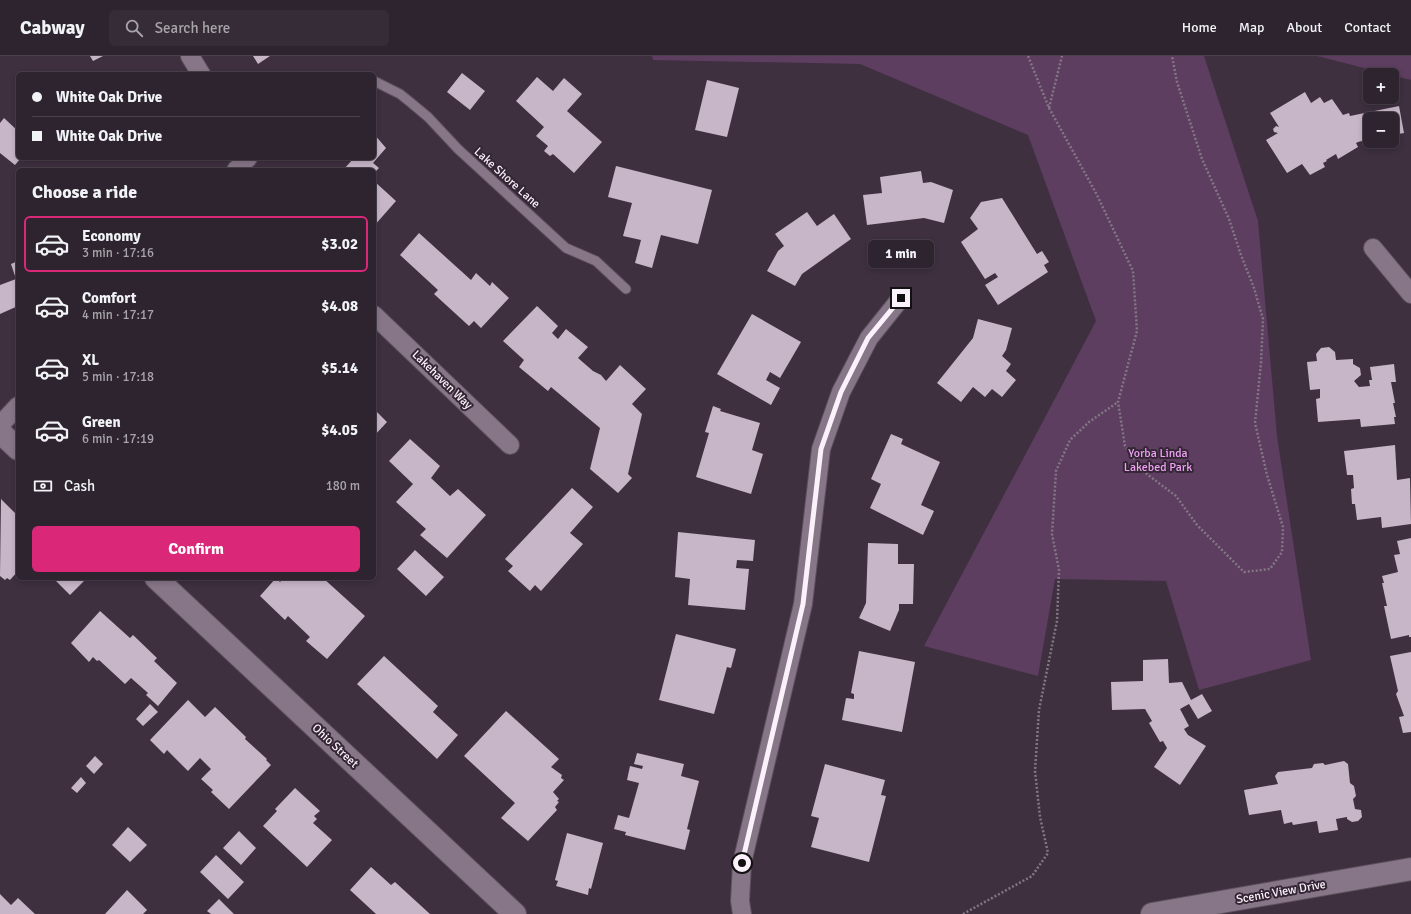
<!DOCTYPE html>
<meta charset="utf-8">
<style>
body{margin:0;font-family:Signika,sans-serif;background:#362c37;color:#f1f3f6;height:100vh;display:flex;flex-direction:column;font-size:15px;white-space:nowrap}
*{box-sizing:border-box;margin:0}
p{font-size:13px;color:#a7a4aa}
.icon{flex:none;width:22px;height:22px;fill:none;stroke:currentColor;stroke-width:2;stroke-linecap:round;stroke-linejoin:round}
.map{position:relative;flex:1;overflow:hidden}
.panel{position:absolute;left:16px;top:112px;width:360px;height:412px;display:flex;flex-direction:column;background:#2e242f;border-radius:6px;box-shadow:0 2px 6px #0003,0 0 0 1px #49414b}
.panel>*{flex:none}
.top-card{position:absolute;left:16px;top:16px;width:360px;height:88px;border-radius:6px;box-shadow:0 2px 6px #0003,0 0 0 1px #49414b;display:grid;align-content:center;height:88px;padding:0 16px;background:#2e242f}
.fabs{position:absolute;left:1363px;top:12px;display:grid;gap:8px}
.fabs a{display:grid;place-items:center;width:36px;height:36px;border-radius:6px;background:#2e242f;box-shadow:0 2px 6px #0003,0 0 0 1px #49414b;font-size:20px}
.end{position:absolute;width:18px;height:18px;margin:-9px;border:5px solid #fbf1fb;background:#111;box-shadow:0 0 0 2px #111}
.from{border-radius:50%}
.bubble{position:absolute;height:28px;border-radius:6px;background:#2e242f;box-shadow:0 2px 6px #0003,0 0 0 1px #49414b;font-size:13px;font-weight:700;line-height:28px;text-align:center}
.top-card b{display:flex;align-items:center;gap:14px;height:38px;font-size:15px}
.top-card b+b{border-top:1px solid #49414b}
.top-card i{width:10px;height:10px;background:#f1f3f6}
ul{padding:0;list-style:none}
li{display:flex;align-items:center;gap:12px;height:56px;margin:0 8px 6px;padding:0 8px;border:2px solid transparent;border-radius:6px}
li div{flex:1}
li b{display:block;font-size:15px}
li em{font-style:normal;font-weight:700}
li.selected{border-color:#db2777}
li>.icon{width:36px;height:36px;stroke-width:1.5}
h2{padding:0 16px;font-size:18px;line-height:48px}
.pay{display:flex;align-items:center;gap:10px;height:44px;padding:0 16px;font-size:15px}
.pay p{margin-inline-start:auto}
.cta{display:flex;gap:8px;margin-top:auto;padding:8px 16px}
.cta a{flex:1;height:46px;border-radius:6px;background:#db2777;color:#fff;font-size:16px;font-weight:700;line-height:46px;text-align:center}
header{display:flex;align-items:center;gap:24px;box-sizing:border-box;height:56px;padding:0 20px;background:#2e242f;border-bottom:1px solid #49414b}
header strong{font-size:19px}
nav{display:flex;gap:22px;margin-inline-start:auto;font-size:14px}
.search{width:280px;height:36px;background:#362c37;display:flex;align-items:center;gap:10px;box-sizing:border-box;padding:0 14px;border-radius:6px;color:#a7a4aa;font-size:15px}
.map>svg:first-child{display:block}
</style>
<header>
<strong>Cabway</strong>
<div class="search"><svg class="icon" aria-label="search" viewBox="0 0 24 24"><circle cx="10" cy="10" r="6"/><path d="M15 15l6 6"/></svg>Search here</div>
<nav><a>Home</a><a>Map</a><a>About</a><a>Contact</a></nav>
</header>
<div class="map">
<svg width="1411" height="858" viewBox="0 0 1411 858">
<rect width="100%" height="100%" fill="#3e303f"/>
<path fill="#5d3d60" d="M 652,0 L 1204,0 L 1258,165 L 1277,380 L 1311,604 L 1199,634 L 1166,525 L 1055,523 L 1038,620 L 924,590 L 1096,265 L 1028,79 L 860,8 L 653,4 Z
M 1317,0 L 1411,0 L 1411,24 Z"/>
<path fill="#c7b5c8" d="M 90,0 L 103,0 L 93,5 Z
M 253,0 L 270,0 L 258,8 Z
M 462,17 L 485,35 L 470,54 L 447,36 Z
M 537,21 L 553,35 L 564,22 L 582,38 L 567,55 L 602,86 L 574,117 L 553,98 L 550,100 L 544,95 L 548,90 L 536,80 L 544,71 L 516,45 Z
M 707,24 L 739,32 L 727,81 L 695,74 Z
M 1305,36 L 1311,47 L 1320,41 L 1324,47 L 1332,43 L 1343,59 L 1349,57 L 1350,60 L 1399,50 L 1404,77 L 1392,79 L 1392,63 L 1370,63 L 1370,83 L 1358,86 L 1356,87 L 1358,91 L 1338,103 L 1336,98 L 1326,104 L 1327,105 L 1323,107 L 1325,111 L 1310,119 L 1302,108 L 1287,117 L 1266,84 L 1278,77 L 1274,76 L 1273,73 L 1276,70 L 1279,71 L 1270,57 Z
M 4,62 L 18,75 L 18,102 L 21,102 L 15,109 L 0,97 L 0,67 Z
M 374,78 L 386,92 L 373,107 L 379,112 L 374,117 L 374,114 L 343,114 L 354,102 L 374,102 Z
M 616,110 L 712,134 L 698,188 L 661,179 L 652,212 L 635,207 L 641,184 L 623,180 L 632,147 L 608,141 Z
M 921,115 L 923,127 L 931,126 L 953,134 L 944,167 L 924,162 L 867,169 L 863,139 L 882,137 L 880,121 Z
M 374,125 L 396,145 L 374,170 Z
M 1002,142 L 1037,198 L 1042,195 L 1049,206 L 1044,209 L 1048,216 L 998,249 L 985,229 L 998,221 L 995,217 L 985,223 L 961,186 L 978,173 L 970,162 L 981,146 Z
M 807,156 L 817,170 L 834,158 L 851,183 L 802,218 L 795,230 L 767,215 L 778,195 L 784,190 L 775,178 Z
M 419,177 L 471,224 L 476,217 L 490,230 L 492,226 L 509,242 L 481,272 L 474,265 L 469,270 L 434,238 L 438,234 L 400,199 Z
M 18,205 L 18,250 L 0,258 L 0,229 L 16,223 L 11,208 Z
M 537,250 L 558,270 L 552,277 L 558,283 L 566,273 L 588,291 L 578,302 L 593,315 L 601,319 L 606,325 L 620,309 L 646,333 L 632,348 L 642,358 L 628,418 L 632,422 L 618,437 L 590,413 L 600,372 L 551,331 L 548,335 L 519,311 L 524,304 L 503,285 Z
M 752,258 L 801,286 L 780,322 L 770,316 L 766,324 L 780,332 L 771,349 L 717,318 Z
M 978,263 L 1012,272 L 1006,294 L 1002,300 L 1011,308 L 1006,315 L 1016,324 L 1002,341 L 992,333 L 985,341 L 973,331 L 961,346 L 937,327 L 973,282 Z
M 1329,291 L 1335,296 L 1336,304 L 1353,303 L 1353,308 L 1360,312 L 1361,319 L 1354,325 L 1359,331 L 1370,330 L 1369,324 L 1372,324 L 1370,311 L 1394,308 L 1396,326 L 1391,326 L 1395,347 L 1393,347 L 1396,361 L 1394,361 L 1395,368 L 1361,371 L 1360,363 L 1318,366 L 1316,343 L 1320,342 L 1320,333 L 1310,334 L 1307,306 L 1317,305 L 1316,298 L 1321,292 Z
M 713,350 L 721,353 L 720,355 L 760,367 L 752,394 L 763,398 L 751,438 L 696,421 L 709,377 L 705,376 Z
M 374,353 L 387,366 L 374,380 Z
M 891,378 L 903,383 L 901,388 L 940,406 L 921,449 L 934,455 L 923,479 L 870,452 L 881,428 L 871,423 Z
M 410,383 L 440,410 L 431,422 L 450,440 L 458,433 L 486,459 L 447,502 L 420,479 L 426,473 L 396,446 L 413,428 L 389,405 Z
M 1395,389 L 1397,424 L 1410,422 L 1411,468 L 1382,472 L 1381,461 L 1357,464 L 1355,448 L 1352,448 L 1351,433 L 1354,432 L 1353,419 L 1347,419 L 1344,395 Z
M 572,432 L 593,451 L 570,477 L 583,488 L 541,535 L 535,529 L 530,535 L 508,515 L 513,510 L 505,503 Z
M 1,443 L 18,460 L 18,515 L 10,524 L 7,522 L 5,524 L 0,520 Z
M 678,476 L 755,484 L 753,505 L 737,504 L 736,512 L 749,513 L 745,554 L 688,549 L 690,523 L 675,521 Z
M 1411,482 L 1411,581 L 1409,581 L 1409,579 L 1391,583 L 1384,550 L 1387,550 L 1382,527 L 1384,527 L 1382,520 L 1398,516 L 1394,499 L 1400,498 L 1397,485 Z
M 868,487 L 898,488 L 898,508 L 914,508 L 913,548 L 899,548 L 899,554 L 890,575 L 859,562 L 866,547 Z
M 415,494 L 444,521 L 426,540 L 397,513 Z
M 53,522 L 87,522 L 70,539 Z
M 276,522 L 280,526 L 284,522 L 323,522 L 365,560 L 327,603 L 306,585 L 310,581 L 288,560 L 285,564 L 260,540 Z
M 100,555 L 130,582 L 133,579 L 157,602 L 154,605 L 177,627 L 158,650 L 146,639 L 148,637 L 131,622 L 125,628 L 99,604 L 97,605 L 93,601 L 89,606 L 71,587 Z
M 676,578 L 736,593 L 731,612 L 727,611 L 714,658 L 659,644 Z
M 859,595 L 915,606 L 902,676 L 842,664 L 846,642 L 854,643 L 854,638 L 851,637 Z
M 1411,596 L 1411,676 L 1403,677 L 1399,661 L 1404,660 L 1396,638 L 1398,635 L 1390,600 Z
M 384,600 L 438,650 L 433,656 L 458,679 L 437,703 L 357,628 Z
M 1168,603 L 1169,627 L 1182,626 L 1191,644 L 1202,638 L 1212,655 L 1198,663 L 1189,648 L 1180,653 L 1189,670 L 1184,673 L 1188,679 L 1206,690 L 1180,729 L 1154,711 L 1167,692 L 1163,685 L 1160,686 L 1149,667 L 1152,665 L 1145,653 L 1112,654 L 1111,626 L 1143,625 L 1143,604 Z
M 188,644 L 205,661 L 215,651 L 246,681 L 245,683 L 267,703 L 266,704 L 271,709 L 229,753 L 211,736 L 213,734 L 201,723 L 211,713 L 200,702 L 188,715 L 167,694 L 164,698 L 150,684 Z
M 150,648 L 158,656 L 143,670 L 136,663 Z
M 506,655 L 559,703 L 551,711 L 562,719 L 561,722 L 564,724 L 553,736 L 559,743 L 557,745 L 559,746 L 555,751 L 557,754 L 528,785 L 501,762 L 515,747 L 464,700 Z
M 637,697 L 684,708 L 681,720 L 699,725 L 687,773 L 690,774 L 685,794 L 625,779 L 626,776 L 614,773 L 618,759 L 629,762 L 639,727 L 627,724 L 630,710 L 642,713 L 643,710 L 634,708 Z
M 95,700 L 103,708 L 94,718 L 86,710 Z
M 1344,705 L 1348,708 L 1350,727 L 1354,730 L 1356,740 L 1353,743 L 1355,753 L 1361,754 L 1362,761 L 1358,765 L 1352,766 L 1347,763 L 1347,761 L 1336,763 L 1338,774 L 1319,777 L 1317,765 L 1293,769 L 1292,766 L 1284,768 L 1281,754 L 1249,759 L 1244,734 L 1278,728 L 1275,720 L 1278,716 L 1312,712 L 1314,708 L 1323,707 L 1325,709 Z
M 825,708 L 885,724 L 881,739 L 886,740 L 869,806 L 811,791 L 819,762 L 811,760 Z
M 81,721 L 86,727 L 77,737 L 71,732 Z
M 295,732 L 320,755 L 314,760 L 317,763 L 313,767 L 332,784 L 307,811 L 263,770 L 277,755 L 275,753 Z
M 128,771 L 147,789 L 130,806 L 112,789 Z
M 239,775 L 256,792 L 241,809 L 223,792 Z
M 567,777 L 603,787 L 591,833 L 589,832 L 588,839 L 556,830 L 558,825 L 555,824 Z
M 216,799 L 244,826 L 228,843 L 200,816 Z
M 371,811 L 391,829 L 395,826 L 430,858 L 376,858 L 350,834 Z
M 127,834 L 147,854 L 143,858 L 105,858 Z
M 0,838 L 11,849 L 18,842 L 35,858 L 0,858 Z
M 219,843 L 234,858 L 211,858 L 207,855 Z"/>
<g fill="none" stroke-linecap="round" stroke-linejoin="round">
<g stroke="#5d505d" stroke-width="11">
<path id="service" d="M 374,25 L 400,38 L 410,46 L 428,61 L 458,93 L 566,192 L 596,205 L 626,233"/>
</g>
<g stroke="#5d505d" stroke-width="20">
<path id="minor" d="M 190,0 L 201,18
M 236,114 L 248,102
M 1373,192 L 1411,238
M 374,259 L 510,389
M 0,369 L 18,350
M 742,858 L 740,845 L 742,807 L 803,548 L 821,393 L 841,336 L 869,282 L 901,242"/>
</g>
<g stroke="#5d505d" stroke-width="24">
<path id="tertiary" d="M 0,376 L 18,393
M 156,522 L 515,858
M 1152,858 L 1411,813"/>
</g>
<path stroke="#837784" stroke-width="2.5" stroke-dasharray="2 2" stroke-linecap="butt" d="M 1028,0 L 1049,52 L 1097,139 L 1133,215 L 1137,275 L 1118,346 L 1125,390 L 1143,415 L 1176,440 L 1197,469 L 1244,516 L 1270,513 L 1282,496 L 1283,471 L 1267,419 L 1255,367 L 1261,307 L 1263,263 L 1254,232 L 1241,199 L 1229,163 L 1202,103 L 1177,26 L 1172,0
M 1049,52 L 1062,0
M 963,858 L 1032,820 L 1048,797 L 1040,761 L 1035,715 L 1039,654 L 1057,565 L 1059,514 L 1052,478 L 1056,415 L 1070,384 L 1089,366 L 1118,346"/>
<use href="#service" stroke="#877688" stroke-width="9"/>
<use href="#minor" stroke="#877688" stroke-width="18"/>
<use href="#tertiary" stroke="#877688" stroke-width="22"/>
</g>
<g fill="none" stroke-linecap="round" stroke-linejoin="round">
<path stroke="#fbf1fb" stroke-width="5" d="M 742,807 L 803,548 L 821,393 L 841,336 L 868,282 L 901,242"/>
</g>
<g text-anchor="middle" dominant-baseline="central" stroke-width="4" stroke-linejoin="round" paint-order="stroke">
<g font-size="12" fill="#fbf1fb" stroke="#342634">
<text transform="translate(507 122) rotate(42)">Lake Shore Lane</text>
<text transform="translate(442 324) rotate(44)">Lakehaven Way</text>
<text transform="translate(335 690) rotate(43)">Ohio Street</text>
<text transform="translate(1281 836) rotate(-10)">Scenic View Drive</text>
</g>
<g font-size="12" fill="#efa1f4" stroke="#342634">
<text x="1158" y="397">Yorba Linda<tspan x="1158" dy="14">Lakebed Park</tspan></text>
</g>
</g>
</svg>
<div class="fabs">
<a>+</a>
<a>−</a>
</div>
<i class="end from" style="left:742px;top:807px"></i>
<i class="end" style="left:901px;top:242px"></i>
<div class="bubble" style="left:868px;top:184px;width:66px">1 min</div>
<div class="top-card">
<b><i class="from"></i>White Oak Drive</b>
<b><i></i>White Oak Drive</b>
</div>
<section class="panel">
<h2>Choose a ride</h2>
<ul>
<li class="selected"><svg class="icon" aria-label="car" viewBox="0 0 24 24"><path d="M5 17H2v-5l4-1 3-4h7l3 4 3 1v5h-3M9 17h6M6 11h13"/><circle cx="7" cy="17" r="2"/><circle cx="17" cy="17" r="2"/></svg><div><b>Economy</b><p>3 min · 17:16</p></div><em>$3.02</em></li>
<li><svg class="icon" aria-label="car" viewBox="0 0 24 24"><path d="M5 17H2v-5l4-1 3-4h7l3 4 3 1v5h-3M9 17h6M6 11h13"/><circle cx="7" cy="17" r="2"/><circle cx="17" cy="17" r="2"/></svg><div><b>Comfort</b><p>4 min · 17:17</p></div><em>$4.08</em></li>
<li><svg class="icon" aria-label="car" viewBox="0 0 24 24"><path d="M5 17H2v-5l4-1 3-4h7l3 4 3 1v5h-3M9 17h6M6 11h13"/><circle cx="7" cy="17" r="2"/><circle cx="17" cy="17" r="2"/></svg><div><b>XL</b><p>5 min · 17:18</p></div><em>$5.14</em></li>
<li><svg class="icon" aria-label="car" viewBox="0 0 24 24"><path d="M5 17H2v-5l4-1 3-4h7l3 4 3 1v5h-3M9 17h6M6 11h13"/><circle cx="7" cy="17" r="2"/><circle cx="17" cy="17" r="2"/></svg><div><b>Green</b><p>6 min · 17:19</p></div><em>$4.05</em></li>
</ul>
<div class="pay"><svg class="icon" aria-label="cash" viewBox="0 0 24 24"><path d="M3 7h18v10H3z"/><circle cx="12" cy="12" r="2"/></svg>Cash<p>180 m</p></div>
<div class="cta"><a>Confirm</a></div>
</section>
</div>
